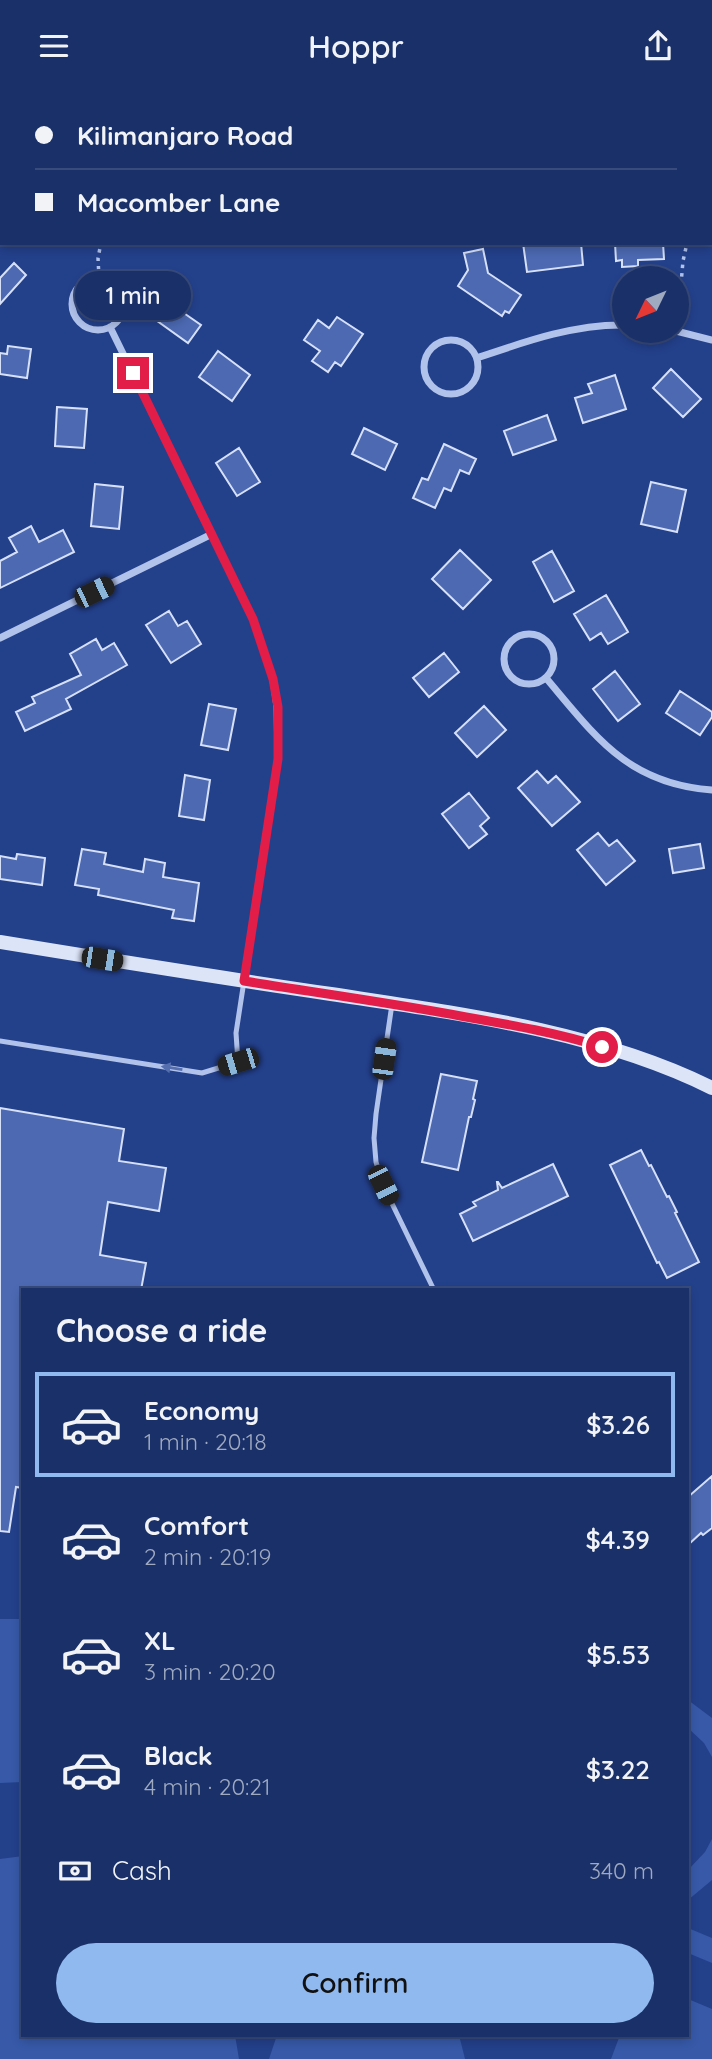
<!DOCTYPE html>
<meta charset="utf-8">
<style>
body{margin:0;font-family:Quicksand,sans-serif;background:#273c71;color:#f1f3f6;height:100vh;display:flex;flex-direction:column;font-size:26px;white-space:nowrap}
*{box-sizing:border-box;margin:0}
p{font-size:23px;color:#9fa9c0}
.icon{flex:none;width:38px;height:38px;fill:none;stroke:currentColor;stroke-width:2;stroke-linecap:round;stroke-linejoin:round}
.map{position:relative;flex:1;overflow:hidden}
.drawer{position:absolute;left:21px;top:1197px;width:668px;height:749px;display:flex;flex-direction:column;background:#1a3068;border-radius:0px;box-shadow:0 4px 10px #0003,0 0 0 2px #384b7c}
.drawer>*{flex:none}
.banner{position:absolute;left:0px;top:0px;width:712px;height:154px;box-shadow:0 4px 10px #0003,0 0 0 2px #384b7c;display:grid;align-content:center;height:154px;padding:0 35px;background:#1a3068}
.needle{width:46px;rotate:227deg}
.tools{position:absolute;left:612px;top:175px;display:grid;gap:14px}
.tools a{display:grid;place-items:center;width:77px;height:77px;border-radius:50%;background:#1a3068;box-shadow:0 4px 10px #0003,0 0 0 2px #384b7c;font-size:35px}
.end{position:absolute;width:32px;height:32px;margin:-16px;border:9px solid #e11d48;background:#fff;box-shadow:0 0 0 4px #fff}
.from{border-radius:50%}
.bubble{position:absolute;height:49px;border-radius:24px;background:#1a3068;box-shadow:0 4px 10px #0003,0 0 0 2px #384b7c;font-size:23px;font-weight:600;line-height:49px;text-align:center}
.car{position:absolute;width:21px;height:42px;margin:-21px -10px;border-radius:9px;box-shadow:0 0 5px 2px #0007;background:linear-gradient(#222 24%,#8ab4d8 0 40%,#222 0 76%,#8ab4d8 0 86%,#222 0)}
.banner b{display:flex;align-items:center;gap:24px;height:66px;font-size:26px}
.banner b+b{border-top:2px solid #384b7c}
.banner i{width:18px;height:18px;background:#f1f3f6}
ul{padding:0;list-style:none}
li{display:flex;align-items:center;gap:21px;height:105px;margin:0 14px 10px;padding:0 21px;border:4px solid transparent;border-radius:0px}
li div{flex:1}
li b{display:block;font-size:26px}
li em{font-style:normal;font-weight:600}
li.selected{border-color:#90b9f0}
li>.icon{width:63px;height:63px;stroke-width:1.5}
h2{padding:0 35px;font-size:32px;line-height:84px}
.pay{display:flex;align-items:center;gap:18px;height:77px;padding:0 35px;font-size:26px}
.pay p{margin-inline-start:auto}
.cta{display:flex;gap:14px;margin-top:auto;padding:14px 35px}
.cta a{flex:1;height:80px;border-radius:42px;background:#90b9f0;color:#111;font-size:28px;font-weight:600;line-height:80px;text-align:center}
header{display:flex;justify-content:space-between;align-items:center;height:91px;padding:0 35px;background:#1a3068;font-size:32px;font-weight:600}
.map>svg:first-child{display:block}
</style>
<header><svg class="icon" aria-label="menu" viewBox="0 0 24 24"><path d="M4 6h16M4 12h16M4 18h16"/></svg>Hoppr<svg class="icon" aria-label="share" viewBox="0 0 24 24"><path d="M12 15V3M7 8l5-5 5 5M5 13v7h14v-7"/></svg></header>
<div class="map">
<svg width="712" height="1968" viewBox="0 0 712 1968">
<rect width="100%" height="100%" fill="#23408b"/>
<path fill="#3759a8" d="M 0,0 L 712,0 L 712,126 L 710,126 L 710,2 L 2,2 L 2,68 L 0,71 Z
M 0,1528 L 23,1528 L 23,1691 L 0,1692 Z
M 688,1609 L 712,1627 L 712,1666 L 704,1652 L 688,1637 Z
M 712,1748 L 712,1789 L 688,1809 L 688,1779 L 705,1761 Z
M 23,1765 L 23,1944 L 235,1944 L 239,1968 L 0,1968 L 0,1768 Z
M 688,1837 L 712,1847 L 712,1872 L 688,1862 Z
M 688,1908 L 712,1918 L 712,1968 L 611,1968 L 620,1944 L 688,1944 Z
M 277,1944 L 459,1944 L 465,1968 L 269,1968 Z"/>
<path fill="#4c69b2" stroke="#d6e0f8" stroke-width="2" d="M 523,152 L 581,152 L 583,174 L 527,181 Z
M 615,152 L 663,152 L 664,168 L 638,169 L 638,175 L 622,176 L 622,169 L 616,170 Z
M 483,158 L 488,182 L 521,204 L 509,222 L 505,220 L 502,225 L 458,195 L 468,179 L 464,162 Z
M 14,172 L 26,184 L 0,213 L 0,187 Z
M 165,209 L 201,234 L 188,252 L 153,227 Z
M 337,226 L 363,243 L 341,275 L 335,271 L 328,281 L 312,270 L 320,260 L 304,249 L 318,229 L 329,237 Z
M 8,255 L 31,258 L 27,287 L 0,283 L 0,262 L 7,263 Z
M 218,260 L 250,284 L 232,310 L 199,286 Z
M 671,278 L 701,308 L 683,326 L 653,297 Z
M 615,284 L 626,318 L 583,332 L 575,307 L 592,302 L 588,293 Z
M 57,316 L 87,318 L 84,357 L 55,355 Z
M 547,324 L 556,349 L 513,364 L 504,340 Z
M 364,337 L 397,353 L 385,379 L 352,363 Z
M 444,353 L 476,368 L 469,383 L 460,379 L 451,400 L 444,397 L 435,417 L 413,407 L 422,387 L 428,389 Z
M 239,357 L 260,391 L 237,405 L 216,372 Z
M 651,391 L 686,399 L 677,441 L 641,433 Z
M 95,393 L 123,396 L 119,438 L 91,435 Z
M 31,435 L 39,451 L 63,439 L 74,461 L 0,497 L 0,470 L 17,461 L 9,447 Z
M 460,459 L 491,489 L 463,518 L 432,488 Z
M 552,460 L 574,500 L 554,511 L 533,471 Z
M 606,504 L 628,541 L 608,553 L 601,542 L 590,549 L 574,523 Z
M 169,520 L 178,535 L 187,530 L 201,553 L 171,572 L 146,534 Z
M 96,548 L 102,559 L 114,552 L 127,574 L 66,608 L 71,618 L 25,640 L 16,621 L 35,612 L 32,606 L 81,584 L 70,563 Z
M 444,562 L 459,581 L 429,606 L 413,587 Z
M 615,580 L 640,613 L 618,630 L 593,598 Z
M 680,600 L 712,621 L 712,626 L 700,644 L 666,622 Z
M 209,613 L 236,618 L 228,659 L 201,654 Z
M 484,615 L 506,639 L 477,666 L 455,642 Z
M 537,680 L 548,692 L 556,685 L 580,711 L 552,735 L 518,697 Z
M 185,684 L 210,689 L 204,729 L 179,725 Z
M 469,702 L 489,727 L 480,735 L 487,743 L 469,757 L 442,723 Z
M 598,742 L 609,755 L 617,749 L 635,770 L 606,794 L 577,759 Z
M 700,753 L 704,777 L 673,782 L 669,758 Z
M 82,758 L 106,762 L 104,773 L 143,781 L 145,768 L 165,772 L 163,786 L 199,792 L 194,830 L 172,827 L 174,819 L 98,804 L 99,798 L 75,794 Z
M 17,763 L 45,767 L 42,794 L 0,788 L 0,765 L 16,768 Z
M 441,983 L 477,990 L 473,1008 L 475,1009 L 471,1026 L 469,1026 L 458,1079 L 422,1071 Z
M 0,1017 L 124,1038 L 119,1070 L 166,1077 L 159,1120 L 108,1111 L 100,1164 L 146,1172 L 141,1199 L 23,1199 L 23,1397 L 16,1396 L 9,1441 L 0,1440 Z
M 641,1059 L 649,1075 L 651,1074 L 667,1106 L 669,1105 L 677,1121 L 675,1122 L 699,1171 L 667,1187 L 659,1171 L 657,1172 L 610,1074 Z
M 553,1073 L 568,1105 L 473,1150 L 460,1123 L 476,1115 L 473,1111 L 498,1099 L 497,1091 L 498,1091 L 502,1097 Z
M 712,1385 L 712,1437 L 703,1444 L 701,1442 L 688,1454 L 688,1406 Z"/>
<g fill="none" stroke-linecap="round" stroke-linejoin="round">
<path stroke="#b1c2eb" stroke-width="3.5" stroke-dasharray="3.5 5" stroke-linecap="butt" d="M 591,0 L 597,2
M 362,2 L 365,0
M 0,21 L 2,20
M 710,83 L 712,82
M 99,187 L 98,167 L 101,152
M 678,228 L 683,170 L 687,152"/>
<path stroke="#b1c2eb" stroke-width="5" d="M 392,913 L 376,1023 L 374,1047 L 376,1071 L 383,1094 L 434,1199
M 0,950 L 202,982 L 238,971 L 236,942 L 244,890"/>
<path stroke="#b1c2eb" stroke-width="7" d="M72 213a26 26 0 1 1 52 0a26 26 0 1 1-52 0Z
M 110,236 L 253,528 L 273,588 L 277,616 L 278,668 L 244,889
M 676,240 L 712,249
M424 276a27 27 0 1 1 54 0a27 27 0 1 1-54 0Z
M 477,267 C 524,251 574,233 625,234
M504 568a25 25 0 1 1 50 0a25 25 0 1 1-50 0Z
M 0,547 L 212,443
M 546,587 C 596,646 628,693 712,699"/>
<path stroke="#dce4f8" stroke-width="14" d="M 0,851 C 110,869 221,887 331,903 C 456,922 598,940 712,997"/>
</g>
<defs><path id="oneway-solid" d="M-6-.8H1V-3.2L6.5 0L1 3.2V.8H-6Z" transform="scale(1.75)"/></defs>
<use fill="#556ead" href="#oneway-solid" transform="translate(172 977) rotate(-171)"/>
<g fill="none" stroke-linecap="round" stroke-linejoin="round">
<path stroke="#e11d48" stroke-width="9" d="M 133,282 L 253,528 L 273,588 L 278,616 L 278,668 L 244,890 C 318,902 392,912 466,926 C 512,934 558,942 602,956"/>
</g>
</svg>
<div class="tools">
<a><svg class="needle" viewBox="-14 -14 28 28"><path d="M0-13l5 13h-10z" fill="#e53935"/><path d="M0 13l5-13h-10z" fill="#9fa9c0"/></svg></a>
</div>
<i class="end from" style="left:602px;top:956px"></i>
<i class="end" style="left:133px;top:282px"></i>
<div class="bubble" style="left:75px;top:180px;width:116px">1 min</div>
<i class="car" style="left:94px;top:501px;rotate:64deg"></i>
<i class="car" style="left:102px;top:868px;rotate:99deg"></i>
<i class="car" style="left:384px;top:968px;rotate:8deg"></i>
<i class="car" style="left:238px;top:971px;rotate:253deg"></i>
<i class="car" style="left:383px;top:1094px;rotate:154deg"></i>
<div class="banner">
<b><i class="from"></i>Kilimanjaro Road</b>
<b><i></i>Macomber Lane</b>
</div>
<section class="drawer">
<h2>Choose a ride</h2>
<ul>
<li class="selected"><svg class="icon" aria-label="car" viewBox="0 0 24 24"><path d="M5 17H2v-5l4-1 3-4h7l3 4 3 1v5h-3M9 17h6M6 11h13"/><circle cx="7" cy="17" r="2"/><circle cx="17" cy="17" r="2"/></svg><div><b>Economy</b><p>1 min · 20:18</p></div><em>$3.26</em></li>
<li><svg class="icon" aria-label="car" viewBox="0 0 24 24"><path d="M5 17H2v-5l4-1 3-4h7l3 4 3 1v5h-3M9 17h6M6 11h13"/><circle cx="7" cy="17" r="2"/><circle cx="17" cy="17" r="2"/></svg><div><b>Comfort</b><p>2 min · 20:19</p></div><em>$4.39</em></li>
<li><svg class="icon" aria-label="car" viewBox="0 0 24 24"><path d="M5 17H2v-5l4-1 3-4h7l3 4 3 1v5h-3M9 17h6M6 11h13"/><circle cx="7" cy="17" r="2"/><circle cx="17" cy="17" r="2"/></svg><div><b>XL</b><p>3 min · 20:20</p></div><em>$5.53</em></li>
<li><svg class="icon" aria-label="car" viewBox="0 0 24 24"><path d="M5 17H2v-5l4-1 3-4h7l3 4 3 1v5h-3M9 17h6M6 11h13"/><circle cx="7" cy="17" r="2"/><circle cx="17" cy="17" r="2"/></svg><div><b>Black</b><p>4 min · 20:21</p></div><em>$3.22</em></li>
</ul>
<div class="pay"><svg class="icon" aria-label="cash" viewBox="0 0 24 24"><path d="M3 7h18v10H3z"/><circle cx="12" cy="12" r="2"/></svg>Cash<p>340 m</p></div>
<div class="cta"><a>Confirm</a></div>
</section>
</div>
